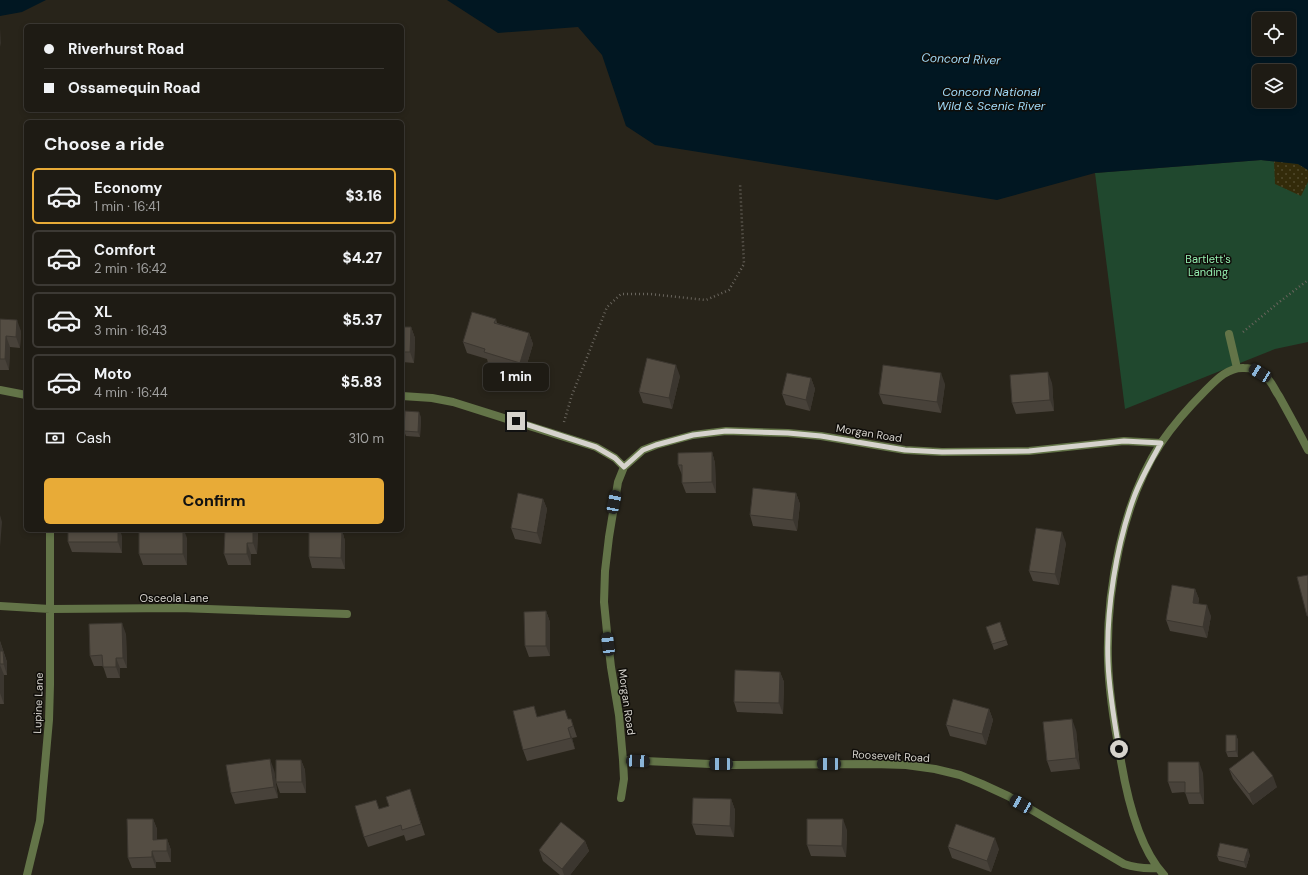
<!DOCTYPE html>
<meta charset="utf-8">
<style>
body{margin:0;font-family:"DM Sans",sans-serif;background:#2b2822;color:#f1f3f6;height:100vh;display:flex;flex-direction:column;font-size:15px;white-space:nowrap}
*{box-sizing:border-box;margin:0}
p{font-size:13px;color:#a1a1a0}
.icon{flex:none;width:22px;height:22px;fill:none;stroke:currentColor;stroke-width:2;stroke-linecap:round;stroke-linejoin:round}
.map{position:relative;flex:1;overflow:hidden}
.side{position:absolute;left:24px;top:120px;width:380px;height:412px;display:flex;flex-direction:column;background:#1e1b14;border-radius:6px;box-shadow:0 2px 6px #0003,0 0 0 1px #3c3934}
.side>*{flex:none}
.hud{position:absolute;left:24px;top:24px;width:380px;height:88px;border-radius:6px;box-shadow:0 2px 6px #0003,0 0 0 1px #3c3934;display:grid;align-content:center;height:88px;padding:0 20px;background:#1e1b14}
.buttons{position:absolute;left:1252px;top:12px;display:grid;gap:8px}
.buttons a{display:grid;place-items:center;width:44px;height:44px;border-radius:6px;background:#1e1b14;box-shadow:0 2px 6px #0003,0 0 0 1px #3c3934;font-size:20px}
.end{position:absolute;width:18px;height:18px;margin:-9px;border:5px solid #d6d3cd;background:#111;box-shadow:0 0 0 2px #111}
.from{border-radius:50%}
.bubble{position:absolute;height:28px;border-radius:6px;background:#1e1b14;box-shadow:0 2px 6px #0003,0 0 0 1px #3c3934;font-size:13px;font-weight:800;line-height:28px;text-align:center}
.car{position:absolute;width:12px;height:24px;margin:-12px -6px;border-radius:5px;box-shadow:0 0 3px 1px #0007;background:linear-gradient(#222 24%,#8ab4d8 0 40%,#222 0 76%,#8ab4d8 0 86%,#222 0)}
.hud b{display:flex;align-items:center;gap:14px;height:38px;font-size:15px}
.hud b+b{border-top:1px solid #3c3934}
.hud i{width:10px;height:10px;background:#f1f3f6}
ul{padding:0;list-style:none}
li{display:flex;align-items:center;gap:12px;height:56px;margin:0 8px 6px;padding:0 12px;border:2px solid #3c3934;border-radius:6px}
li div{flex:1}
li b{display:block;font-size:15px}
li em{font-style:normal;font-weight:800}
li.on{border-color:#e8ab37}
li>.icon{width:36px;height:36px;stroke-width:1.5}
h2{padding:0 20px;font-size:18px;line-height:48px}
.pay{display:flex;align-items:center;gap:10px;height:44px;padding:0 20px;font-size:15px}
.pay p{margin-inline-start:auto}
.cta{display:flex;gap:8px;margin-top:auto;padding:8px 20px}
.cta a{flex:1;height:46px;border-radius:6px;background:#e8ab37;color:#111;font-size:16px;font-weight:800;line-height:46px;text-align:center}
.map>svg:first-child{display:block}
</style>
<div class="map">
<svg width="1308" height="875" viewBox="0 0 1308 875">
<defs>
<pattern id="sand-dots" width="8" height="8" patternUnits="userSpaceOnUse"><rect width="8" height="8" fill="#332b0a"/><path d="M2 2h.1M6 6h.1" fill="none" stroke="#50492c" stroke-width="1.8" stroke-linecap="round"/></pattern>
</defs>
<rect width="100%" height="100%" fill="#28241a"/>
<path fill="#20482e" d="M 1261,160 L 1298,164 L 1308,170 L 1308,342 L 1275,349 L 1125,409 L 1095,173 Z"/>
<path fill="url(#sand-dots)" d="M 1274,161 L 1298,164 L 1308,170 L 1308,182 L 1301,196 L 1275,184 Z"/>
<path fill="#011722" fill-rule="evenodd" d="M 0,0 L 46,0 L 22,12 L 0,16 Z
M 447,0 L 1308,0 L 1308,170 L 1298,164 L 1261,160 L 1095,173 L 997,200 L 655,145 L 626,126 L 602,55 L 578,27 L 498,33 ZM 1259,19 L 1289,19 L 1289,49 L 1259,49 ZM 1259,71 L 1289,71 L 1289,101 L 1259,101 Z"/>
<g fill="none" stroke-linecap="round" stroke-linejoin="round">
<path stroke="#69655d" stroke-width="2.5" stroke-dasharray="1 3" stroke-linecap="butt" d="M 1243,332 L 1278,303 L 1308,280
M 564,422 L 572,395 L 607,307 L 621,294 L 650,294 L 706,300 L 729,290 L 744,264 L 740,183"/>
<path stroke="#637448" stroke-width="8" d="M 1229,334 L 1237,368"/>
<path stroke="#637448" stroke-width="8" d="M 0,390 L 26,395
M 402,396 L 432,398 L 453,402 L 596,447 L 615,458 L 624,467
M 0,606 L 50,609 L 180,608 L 347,614
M 623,760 L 732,765 L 873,764 L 906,765 L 935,769 L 960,775 L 982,784 L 1008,796 L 1124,864 C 1136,868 1145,869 1158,868
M 621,798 L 624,779 L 623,760 L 619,715 L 611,667 L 607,632 L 604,602 L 605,571 L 609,537 L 618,482 L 624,467 L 643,450 L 656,445 L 693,435 L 726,431 L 788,433 L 821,436 L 905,450 L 942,452 L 1029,451 L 1124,441 L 1161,443
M 27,875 L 40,821 L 49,720 L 50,685 L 50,530
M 1164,875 C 1138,847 1126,793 1120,755 C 1114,724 1109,693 1108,661 C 1106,591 1122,502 1161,443 C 1174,424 1189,407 1205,391 C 1216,380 1228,367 1244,368 C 1248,368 1251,368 1254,370 C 1259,372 1265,375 1268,379 C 1273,384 1275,391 1279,396 C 1289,414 1299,432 1308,450"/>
</g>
<path fill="#48423a" d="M 0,319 L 21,331 L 20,348 L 10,347 L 9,370 L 0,370 Z
M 496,319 L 497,323 L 529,333 L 533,344 L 524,374 L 488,363 L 487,359 L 467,353 L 463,342 Z
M 402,327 L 411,327 L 415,338 L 414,363 L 402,362 Z
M 680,376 L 672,409 L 643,403 L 639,392 Z
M 811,378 L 815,389 L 810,411 L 786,405 L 782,394 Z
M 1052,383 L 1054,411 L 1016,414 L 1012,403 Z
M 945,384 L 941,413 L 883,404 L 879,394 Z
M 421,417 L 420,437 L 406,436 L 404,431 Z
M 712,452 L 715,463 L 716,493 L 686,493 L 682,483 L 682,475 L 678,465 Z
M 796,493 L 800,504 L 797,531 L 753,526 L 750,515 Z
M 543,499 L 547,509 L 541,544 L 515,539 L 511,528 Z
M 234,530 L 258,530 L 257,554 L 251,554 L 251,565 L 228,565 L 224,554 L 234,532 Z
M 342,530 L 345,541 L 345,569 L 312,568 L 309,557 Z
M 122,536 L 122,553 L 72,552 L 68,542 Z
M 187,538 L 187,565 L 143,565 L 139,554 Z
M 1066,543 L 1059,585 L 1033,581 L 1029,571 Z
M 1195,589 L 1199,599 L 1198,604 L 1211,616 L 1207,638 L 1170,631 L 1166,620 Z
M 546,611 L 550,622 L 550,656 L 529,657 L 525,646 Z
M 1000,622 L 1008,645 L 994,650 L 992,644 Z
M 126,634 L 127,668 L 120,668 L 120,678 L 107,678 L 103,666 L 94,666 L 90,656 Z
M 0,641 L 7,662 L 7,675 L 4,675 L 4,704 L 0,704 Z
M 780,672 L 784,682 L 783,714 L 737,712 L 734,702 Z
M 989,709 L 993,720 L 986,745 L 950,736 L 946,725 Z
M 538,717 L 568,719 L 571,719 L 577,737 L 572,738 L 575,749 L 527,761 L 523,750 Z
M 1076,730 L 1080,769 L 1051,772 L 1047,761 Z
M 1236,735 L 1238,740 L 1238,757 L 1228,757 L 1226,752 Z
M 301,760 L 305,770 L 306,793 L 280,793 L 276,782 Z
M 1229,769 L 1277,787 L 1253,805 L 1233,779 Z
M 274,770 L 278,798 L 235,804 L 231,793 Z
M 1203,773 L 1204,804 L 1189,804 L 1185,792 L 1172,793 L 1168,782 Z
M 410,789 L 425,835 L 406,841 L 404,835 L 368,847 L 364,837 L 379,809 L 389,806 Z
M 731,799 L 735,810 L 734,837 L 696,835 L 692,824 Z
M 153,819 L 157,829 L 157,840 L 167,839 L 171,850 L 171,862 L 156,862 L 156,868 L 132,868 L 128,858 Z
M 847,830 L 846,857 L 811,856 L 807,845 Z
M 585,841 L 589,851 L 570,875 L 560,875 L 543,861 L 539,850 Z
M 948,847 L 999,849 L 991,872 L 952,858 Z
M 1250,855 L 1246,868 L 1219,861 L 1217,856 Z"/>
<path fill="#3b362f" d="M 0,28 L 1,47 L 0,43 Z
M 17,320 L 21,331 L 20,348 L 16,337 Z
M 411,327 L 415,338 L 414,363 L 410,352 Z
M 529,333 L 533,344 L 524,374 L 520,363 Z
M 6,336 L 10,347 L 9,370 L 5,359 Z
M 676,365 L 680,376 L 672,409 L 669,398 Z
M 1048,372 L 1052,383 L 1054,411 L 1050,400 Z
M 941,373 L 945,384 L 941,413 L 937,402 Z
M 811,378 L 815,389 L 810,411 L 806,400 Z
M 419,412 L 421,417 L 420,437 L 418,432 Z
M 712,452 L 715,463 L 716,493 L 712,482 Z
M 796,493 L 800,504 L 797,531 L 793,520 Z
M 543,499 L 547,509 L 541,544 L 537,533 Z
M 0,515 L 2,522 L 0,547 Z
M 118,530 L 120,530 L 122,536 L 122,553 L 118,542 Z
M 183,530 L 184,530 L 187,538 L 187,565 L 183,554 Z
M 253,530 L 258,530 L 257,554 L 253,543 Z
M 342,530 L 345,541 L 345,569 L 341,558 Z
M 1062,532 L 1066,543 L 1059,585 L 1055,574 Z
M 247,543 L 251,554 L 251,565 L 247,554 Z
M 1195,589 L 1199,599 L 1197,614 L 1193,603 Z
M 1207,605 L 1211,616 L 1207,638 L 1203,627 Z
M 546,611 L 550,622 L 550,656 L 546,646 Z
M 122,623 L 126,634 L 127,668 L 123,658 Z
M 0,641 L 7,662 L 7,675 L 0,652 Z
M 116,658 L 120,668 L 120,678 L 116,667 Z
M 0,665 L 4,675 L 4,704 L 0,693 Z
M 780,672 L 784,682 L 783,714 L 779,703 Z
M 989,709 L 993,720 L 986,745 L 982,734 Z
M 1072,719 L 1076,730 L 1080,769 L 1076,758 Z
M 568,728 L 572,738 L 575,749 L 571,738 Z
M 1236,735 L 1238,740 L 1238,757 L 1236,751 Z
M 270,759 L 274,770 L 278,798 L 274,787 Z
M 301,760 L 305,770 L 306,793 L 302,782 Z
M 1199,762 L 1203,773 L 1204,804 L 1200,793 Z
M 1273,776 L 1277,787 L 1253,805 L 1249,794 Z
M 731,799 L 735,810 L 734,837 L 730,826 Z
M 153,819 L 157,829 L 157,850 L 153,840 Z
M 843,819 L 847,830 L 846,857 L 842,846 Z
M 995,838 L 999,849 L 991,872 L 987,861 Z
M 167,839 L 171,850 L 171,862 L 167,851 Z
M 585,841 L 589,851 L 570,875 L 564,875 L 562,869 Z
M 1248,849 L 1250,855 L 1246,868 L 1244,862 Z
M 152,851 L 156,862 L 156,868 L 152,857 Z"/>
<path fill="#544d43" stroke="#3b362f" d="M 472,312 L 496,319 L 494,323 L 529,333 L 520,363 L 484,352 L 485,349 L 463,342 Z
M 0,319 L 17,320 L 16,337 L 6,336 L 5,359 L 0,359 Z
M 402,327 L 411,327 L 410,352 L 402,352 Z
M 647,358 L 676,365 L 669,398 L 639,392 Z
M 883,365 L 941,373 L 937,402 L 879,394 Z
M 1048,372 L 1050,400 L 1012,403 L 1010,375 Z
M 787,373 L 811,378 L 806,400 L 782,394 Z
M 405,411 L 419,412 L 418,432 L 404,431 Z
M 712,452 L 712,482 L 682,483 L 682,465 L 678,465 L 678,453 Z
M 753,488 L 796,493 L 793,520 L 750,515 Z
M 518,493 L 543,499 L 537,533 L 511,528 Z
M 1036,528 L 1062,532 L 1055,574 L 1029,571 Z
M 68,530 L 118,530 L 118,542 L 68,542 Z
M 139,530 L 183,530 L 183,554 L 139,554 Z
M 234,530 L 253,530 L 253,543 L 247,543 L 247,554 L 224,554 L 225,531 L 234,532 Z
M 309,530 L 342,530 L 341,558 L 309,557 Z
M 1308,575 L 1308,616 L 1307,616 L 1297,577 Z
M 1172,585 L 1195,589 L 1193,603 L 1207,605 L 1203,627 L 1166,620 Z
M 546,611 L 546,646 L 525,646 L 524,612 Z
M 1000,622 L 1006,640 L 992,644 L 986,627 Z
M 122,623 L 123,658 L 116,658 L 116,667 L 103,667 L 102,655 L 90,656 L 89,624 Z
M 0,651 L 3,651 L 4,664 L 0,664 Z
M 735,670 L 780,672 L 779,703 L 734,702 Z
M 953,699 L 989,709 L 982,734 L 946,725 Z
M 534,706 L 537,717 L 565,710 L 568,719 L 571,719 L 573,726 L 568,728 L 571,738 L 523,750 L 513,711 Z
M 1072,719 L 1076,758 L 1047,761 L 1043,722 Z
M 1226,735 L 1236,735 L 1236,751 L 1226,752 Z
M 1253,751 L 1273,776 L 1249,794 L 1229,769 Z
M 270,759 L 274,787 L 231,793 L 226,765 Z
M 276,760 L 301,760 L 302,782 L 276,782 Z
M 1168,762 L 1199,762 L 1200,793 L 1185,793 L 1185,782 L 1168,782 Z
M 410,789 L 421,824 L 402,830 L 401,825 L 364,837 L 355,806 L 376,800 L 379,809 L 389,806 L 386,797 Z
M 693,798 L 731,799 L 730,826 L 692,824 Z
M 127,819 L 153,819 L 153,840 L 167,839 L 167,851 L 152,851 L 152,857 L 128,858 Z
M 807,819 L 843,819 L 842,846 L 807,845 Z
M 561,822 L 585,841 L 562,869 L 539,850 Z
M 956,824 L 995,838 L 987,861 L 948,847 Z
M 1220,843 L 1248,849 L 1244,862 L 1217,856 Z"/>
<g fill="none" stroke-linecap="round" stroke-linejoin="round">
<path stroke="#d6d3cd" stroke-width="5" d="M 516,421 L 596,447 L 615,458 L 624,467 L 643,450 L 656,445 L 693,435 L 726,431 L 788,433 L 821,436 L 905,450 L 942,452 L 1029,451 L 1124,441 L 1161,443 C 1151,461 1141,478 1134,497 C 1116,546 1106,610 1108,662 C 1109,691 1114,720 1119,749"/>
</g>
<g text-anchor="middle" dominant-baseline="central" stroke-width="3" stroke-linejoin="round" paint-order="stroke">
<g font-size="11" fill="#94edaf" stroke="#0f0d09">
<text x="1208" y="259">Bartlett's<tspan x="1208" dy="13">Landing</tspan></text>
</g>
<g font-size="11" fill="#d6d3cd" stroke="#0f0d09">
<text transform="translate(869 433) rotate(9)">Morgan Road</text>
<text x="174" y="598">Osceola Lane</text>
<text transform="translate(627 702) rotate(82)">Morgan Road</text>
<text transform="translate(38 703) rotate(-88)">Lupine Lane</text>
<text transform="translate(891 756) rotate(3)">Roosevelt Road</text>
</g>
<g font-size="12" font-style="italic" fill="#a1dbfa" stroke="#0f0d09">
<text transform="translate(961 59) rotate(2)">Concord River</text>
<text x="991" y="92">Concord National<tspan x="991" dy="14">Wild &amp; Scenic River</tspan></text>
</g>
</g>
</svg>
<div class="buttons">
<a><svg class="icon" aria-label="locate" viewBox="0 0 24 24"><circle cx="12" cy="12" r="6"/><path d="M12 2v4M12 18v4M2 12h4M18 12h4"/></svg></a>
<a><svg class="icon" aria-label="layers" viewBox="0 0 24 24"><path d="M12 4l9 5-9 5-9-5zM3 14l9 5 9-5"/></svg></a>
</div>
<i class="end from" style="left:1119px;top:749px"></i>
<i class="end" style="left:516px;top:421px"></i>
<div class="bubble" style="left:483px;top:363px;width:66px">1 min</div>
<i class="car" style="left:1260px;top:373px;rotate:302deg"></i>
<i class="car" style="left:614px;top:502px;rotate:11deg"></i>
<i class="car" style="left:608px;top:644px;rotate:353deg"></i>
<i class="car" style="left:638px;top:761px;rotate:93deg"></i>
<i class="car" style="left:721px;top:764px;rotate:271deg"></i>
<i class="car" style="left:829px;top:764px;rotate:270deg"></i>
<i class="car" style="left:1021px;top:804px;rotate:300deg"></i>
<div class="hud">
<b><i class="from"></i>Riverhurst Road</b>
<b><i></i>Ossamequin Road</b>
</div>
<section class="side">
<h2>Choose a ride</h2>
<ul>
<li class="on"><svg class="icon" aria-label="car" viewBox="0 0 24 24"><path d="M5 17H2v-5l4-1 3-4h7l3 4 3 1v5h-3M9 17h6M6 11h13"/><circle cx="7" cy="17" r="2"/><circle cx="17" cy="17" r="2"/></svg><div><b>Economy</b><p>1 min · 16:41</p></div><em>$3.16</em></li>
<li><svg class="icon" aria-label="car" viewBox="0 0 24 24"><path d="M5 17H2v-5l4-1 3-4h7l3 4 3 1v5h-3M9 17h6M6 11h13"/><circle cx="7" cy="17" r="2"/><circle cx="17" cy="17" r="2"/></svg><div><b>Comfort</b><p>2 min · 16:42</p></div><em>$4.27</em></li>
<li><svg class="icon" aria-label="car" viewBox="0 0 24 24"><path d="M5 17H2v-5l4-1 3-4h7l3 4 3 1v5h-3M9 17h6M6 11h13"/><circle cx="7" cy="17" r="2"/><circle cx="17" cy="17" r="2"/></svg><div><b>XL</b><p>3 min · 16:43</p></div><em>$5.37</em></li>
<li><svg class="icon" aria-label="car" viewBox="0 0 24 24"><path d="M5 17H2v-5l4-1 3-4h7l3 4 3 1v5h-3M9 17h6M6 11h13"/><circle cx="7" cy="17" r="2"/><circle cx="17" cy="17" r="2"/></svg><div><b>Moto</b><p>4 min · 16:44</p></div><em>$5.83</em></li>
</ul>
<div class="pay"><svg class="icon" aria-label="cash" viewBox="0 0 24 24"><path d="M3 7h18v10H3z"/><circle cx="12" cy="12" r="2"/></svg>Cash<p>310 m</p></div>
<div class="cta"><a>Confirm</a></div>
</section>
</div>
